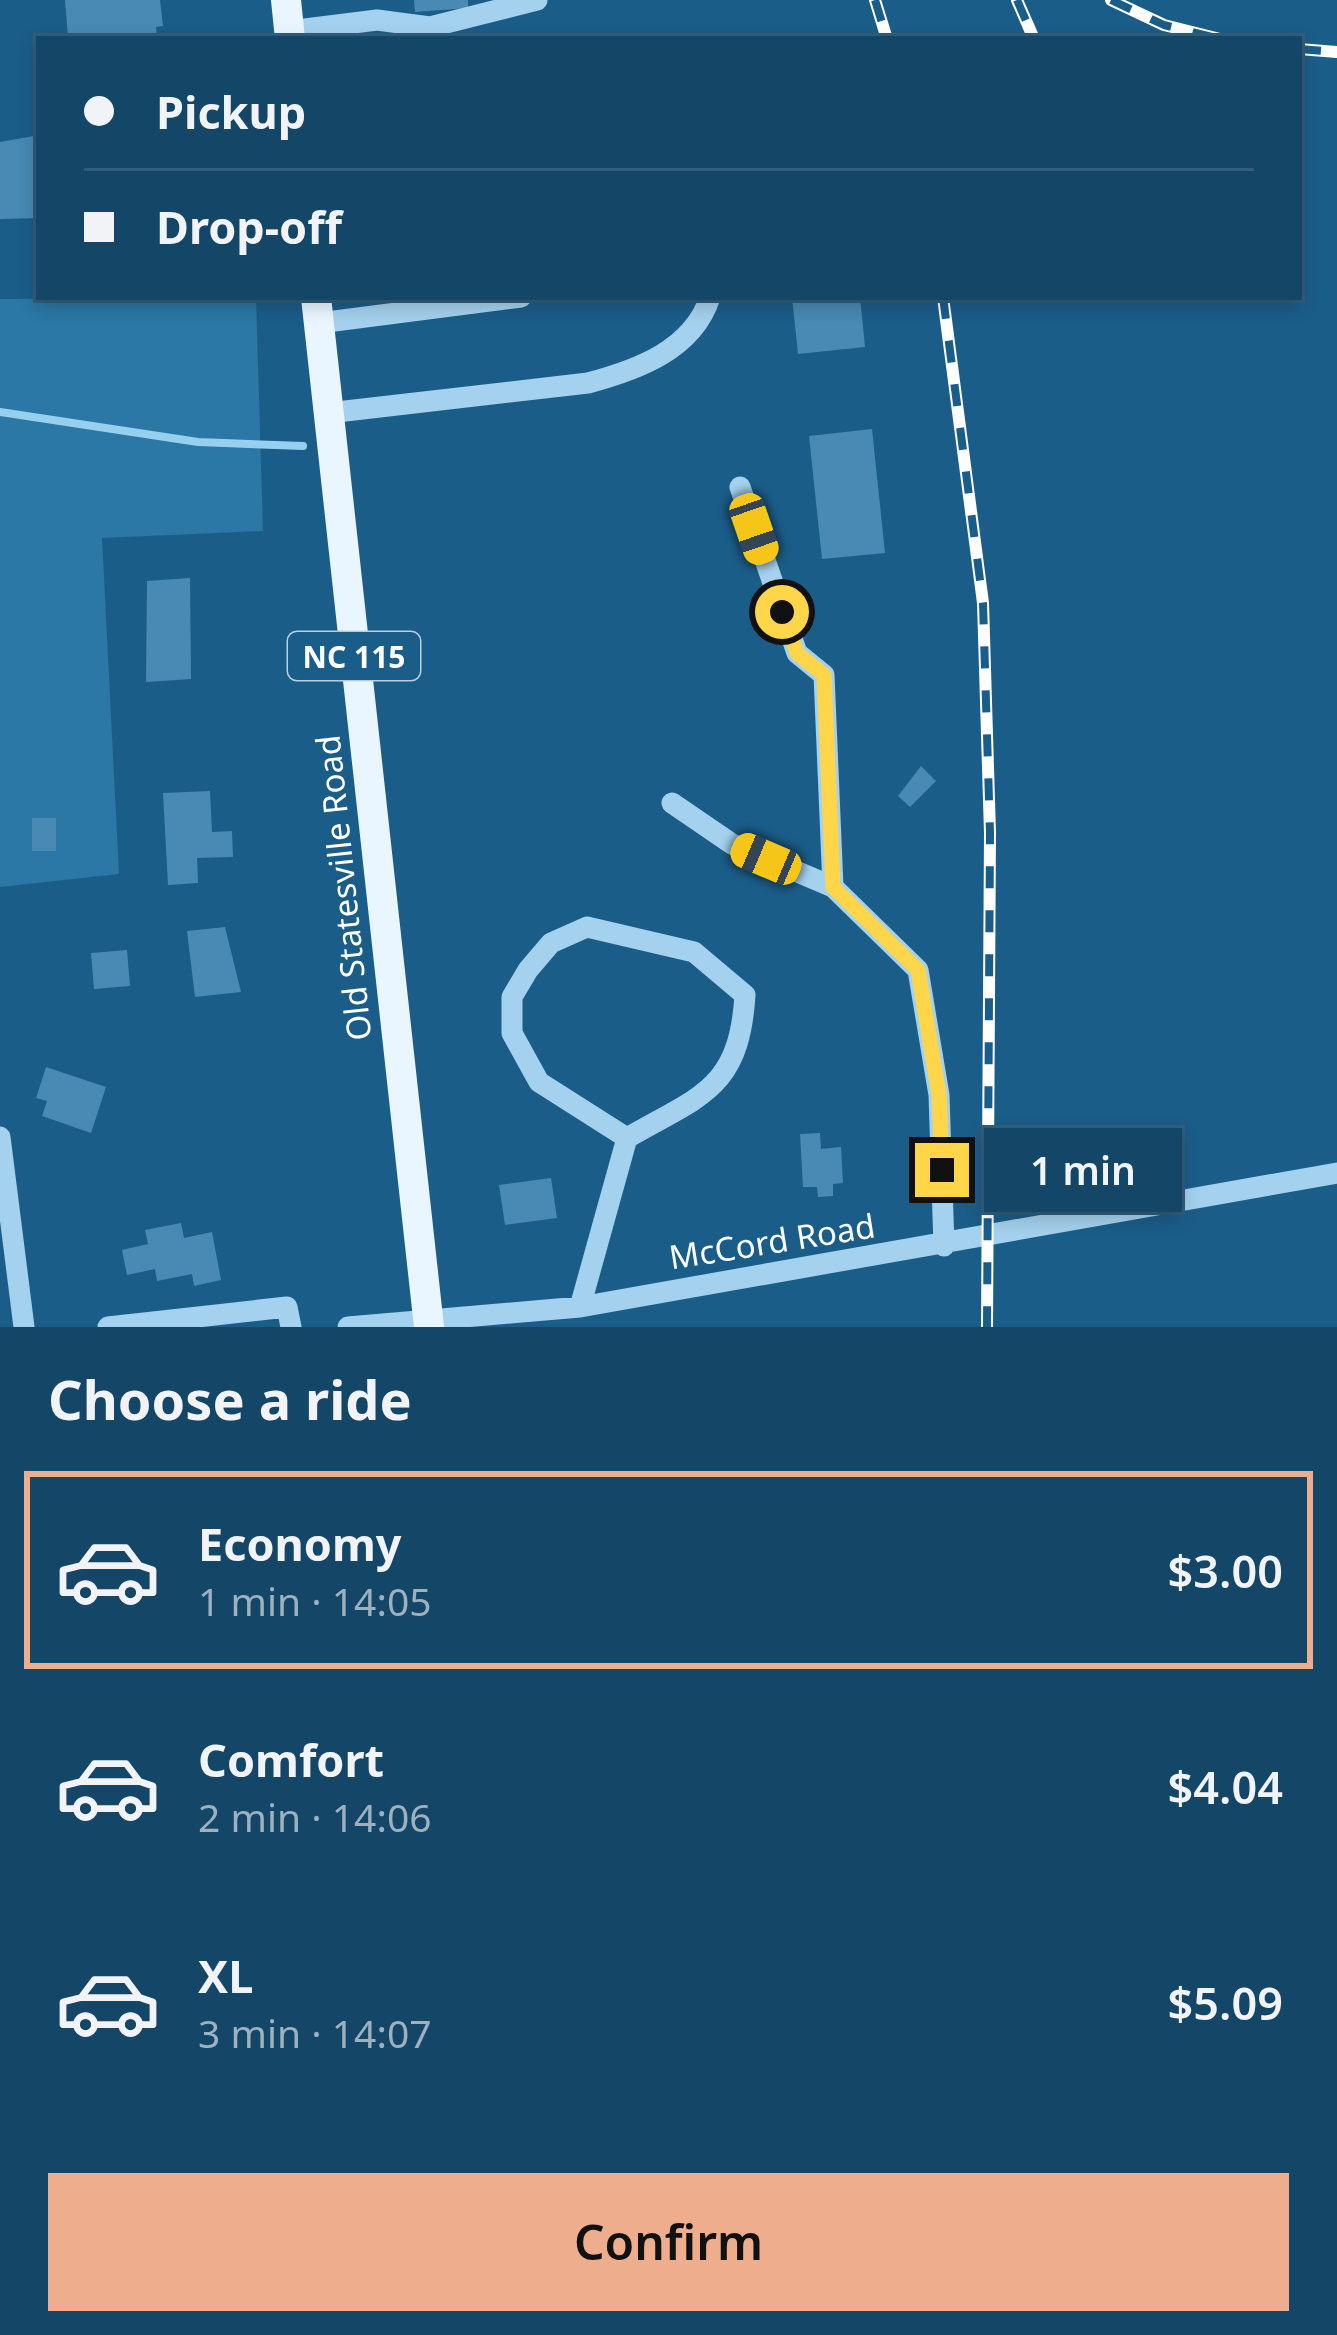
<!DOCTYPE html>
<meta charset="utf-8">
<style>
body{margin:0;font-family:"Noto Sans",sans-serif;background:#215070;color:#f1f3f6;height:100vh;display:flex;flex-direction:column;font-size:45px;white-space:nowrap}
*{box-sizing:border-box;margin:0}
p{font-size:39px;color:#9db1c0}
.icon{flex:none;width:66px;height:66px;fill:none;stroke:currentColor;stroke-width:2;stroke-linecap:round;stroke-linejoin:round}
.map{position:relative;height:1327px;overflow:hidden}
.sheet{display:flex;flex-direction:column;background:#144667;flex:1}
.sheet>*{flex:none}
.banner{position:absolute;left:36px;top:36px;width:1266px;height:264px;border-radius:0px;box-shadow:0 6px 18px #0003,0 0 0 3px #335e7b;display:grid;align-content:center;height:264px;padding:0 48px;background:#144667}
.end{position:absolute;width:54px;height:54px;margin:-27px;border:15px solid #ffd54a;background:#111;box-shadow:0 0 0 6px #111}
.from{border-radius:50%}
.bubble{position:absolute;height:84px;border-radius:0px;background:#144667;box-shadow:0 6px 18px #0003,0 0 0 3px #335e7b;font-size:39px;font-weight:600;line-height:84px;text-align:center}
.car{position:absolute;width:36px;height:72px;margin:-36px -18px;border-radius:15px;box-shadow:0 0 9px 3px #0007;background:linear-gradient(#f5c518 24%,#345 0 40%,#f5c518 0 76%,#345 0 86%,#f5c518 0)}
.banner b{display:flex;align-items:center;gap:42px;height:114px;font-size:45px}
.banner b+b{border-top:3px solid #335e7b}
.banner i{width:30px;height:30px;background:#f1f3f6}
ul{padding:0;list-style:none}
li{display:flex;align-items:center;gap:36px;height:198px;margin:0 24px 18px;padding:0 24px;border:6px solid transparent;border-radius:0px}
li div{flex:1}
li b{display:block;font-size:45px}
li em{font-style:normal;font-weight:600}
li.on{border-color:#eead8d}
li>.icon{width:108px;height:108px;stroke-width:1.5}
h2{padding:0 48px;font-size:54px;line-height:144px}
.button{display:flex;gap:24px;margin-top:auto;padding:24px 48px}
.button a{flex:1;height:138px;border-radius:0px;background:#eead8d;color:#111;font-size:48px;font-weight:600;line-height:138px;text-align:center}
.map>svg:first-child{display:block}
</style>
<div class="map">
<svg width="1337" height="1327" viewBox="0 0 1337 1327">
<rect width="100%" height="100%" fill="#1b5d89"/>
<path fill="#2b77a5" d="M 256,297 L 263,531 L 102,538 L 119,874 L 0,887 L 0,299 Z"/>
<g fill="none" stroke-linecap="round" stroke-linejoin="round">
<path stroke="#97cfef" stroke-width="8" d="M 0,412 L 198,442 L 303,446"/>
</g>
<path fill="#488ab3" d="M 65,0 L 160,0 L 163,26 L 156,27 L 157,39 L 68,37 Z
M 414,0 L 468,0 L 468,8 L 415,12 Z
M 34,136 L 39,138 L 39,218 L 0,219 L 0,142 Z
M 792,297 L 860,297 L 865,347 L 798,354 Z
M 872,429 L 885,553 L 822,559 L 809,436 Z
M 190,578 L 191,679 L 146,682 L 147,581 Z
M 921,766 L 936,781 L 910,807 L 898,796 Z
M 210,791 L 212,832 L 232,831 L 233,857 L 197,858 L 198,883 L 168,885 L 163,793 Z
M 32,818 L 56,818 L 56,851 L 32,851 Z
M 225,927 L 241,992 L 195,997 L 187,931 Z
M 127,950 L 130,986 L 94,989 L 91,953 Z
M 46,1067 L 106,1087 L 91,1133 L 42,1116 L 47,1101 L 36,1098 Z
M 820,1133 L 821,1149 L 841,1147 L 843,1183 L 833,1184 L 833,1196 L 818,1197 L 817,1187 L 803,1187 L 800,1134 Z
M 551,1178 L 557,1218 L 505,1225 L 499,1185 Z
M 181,1223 L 184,1238 L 212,1232 L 221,1280 L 194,1286 L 192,1274 L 157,1281 L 155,1269 L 127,1275 L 122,1250 L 148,1244 L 145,1230 Z"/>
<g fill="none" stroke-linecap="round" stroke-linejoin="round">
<path stroke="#a4d1ed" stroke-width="21" d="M 289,31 L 377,20 L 430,27 L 537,0
M 319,323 L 521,297
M 328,413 L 588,383 C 637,370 693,350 710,297
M 740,487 L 797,653 L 824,675 L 833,887
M 672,803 L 732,844 L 833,887 L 918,970 L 939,1095 L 944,1246
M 0,1137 L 24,1327
M 580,1307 L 627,1138 C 701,1095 739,1090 745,995 L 694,952 L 587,927 L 551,943 L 528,970 L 512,997 L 512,1033 L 539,1082 L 627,1138
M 108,1327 L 287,1307 L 291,1327
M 348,1327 L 580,1307 L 1337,1173"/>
<path stroke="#eaf6ff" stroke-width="30" d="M 286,0 L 290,39
M 316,297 L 429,1327"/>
<g stroke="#fff" stroke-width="12">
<path id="rail" d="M 875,0 L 887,39
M 1017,0 L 1034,39
M 1111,0 L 1164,25 L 1220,39
M 1299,49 L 1337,52
M 943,297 L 983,603 L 990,833 L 987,1327"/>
</g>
<use href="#rail" stroke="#1b5d89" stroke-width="8" stroke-dasharray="22" stroke-linecap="butt"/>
</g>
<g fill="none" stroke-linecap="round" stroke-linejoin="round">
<path stroke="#ffd54a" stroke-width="15" d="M 782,612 L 797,653 L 824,675 L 833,887 L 918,970 L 939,1095 L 942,1170"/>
</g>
<g text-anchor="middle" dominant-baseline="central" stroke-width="12" stroke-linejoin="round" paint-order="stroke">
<rect fill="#1b5d89" stroke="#bbcedc" stroke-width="3" x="288" y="632" width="132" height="48" rx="9"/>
<g font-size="30" font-weight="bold" fill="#fff">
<text x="354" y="656">NC 115</text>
</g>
<g font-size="33" fill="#fff" stroke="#1b5d89">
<text transform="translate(343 888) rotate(-96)">Old Statesville Road</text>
<text transform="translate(772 1241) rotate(-9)">McCord Road</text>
</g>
</g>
</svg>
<i class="end from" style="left:782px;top:612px"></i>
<i class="end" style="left:942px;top:1170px"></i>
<div class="bubble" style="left:984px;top:1128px;width:198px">1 min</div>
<i class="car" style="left:754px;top:529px;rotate:161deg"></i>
<i class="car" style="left:766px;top:859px;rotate:293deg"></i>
<div class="banner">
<b><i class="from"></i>Pickup</b>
<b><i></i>Drop-off</b>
</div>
</div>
<section class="sheet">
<h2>Choose a ride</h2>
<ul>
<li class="on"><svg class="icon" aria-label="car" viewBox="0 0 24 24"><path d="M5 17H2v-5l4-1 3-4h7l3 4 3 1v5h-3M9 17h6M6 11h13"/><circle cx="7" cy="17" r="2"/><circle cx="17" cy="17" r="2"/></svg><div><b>Economy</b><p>1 min · 14:05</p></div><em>$3.00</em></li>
<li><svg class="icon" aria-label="car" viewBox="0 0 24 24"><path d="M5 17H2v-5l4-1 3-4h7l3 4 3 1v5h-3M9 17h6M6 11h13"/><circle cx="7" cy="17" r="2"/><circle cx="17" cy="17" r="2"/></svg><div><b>Comfort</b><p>2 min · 14:06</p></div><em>$4.04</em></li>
<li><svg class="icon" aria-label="car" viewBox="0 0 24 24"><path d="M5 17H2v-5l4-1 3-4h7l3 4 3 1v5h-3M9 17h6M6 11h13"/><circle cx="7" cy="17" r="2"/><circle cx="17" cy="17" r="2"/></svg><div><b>XL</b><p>3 min · 14:07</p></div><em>$5.09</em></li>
</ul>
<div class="button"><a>Confirm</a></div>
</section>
